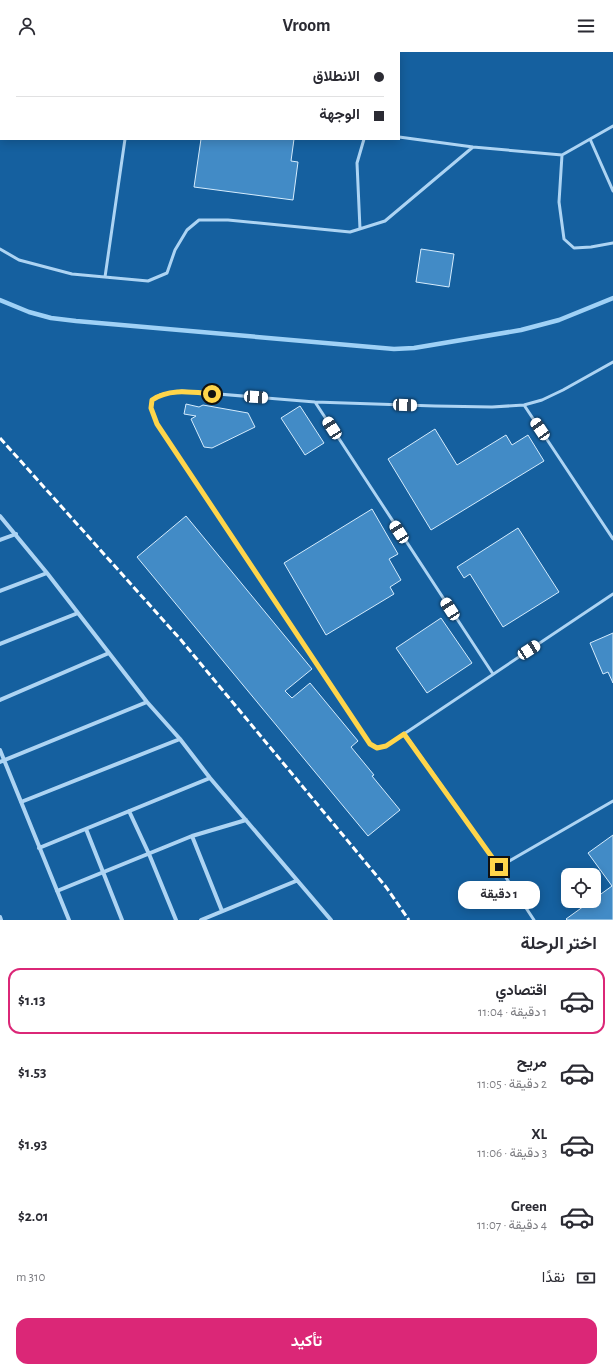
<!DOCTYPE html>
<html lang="ar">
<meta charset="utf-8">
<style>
body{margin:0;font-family:"Alegreya Sans",Vazirmatn,sans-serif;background:#f2f2f3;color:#2b2b33;direction:rtl;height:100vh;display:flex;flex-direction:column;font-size:15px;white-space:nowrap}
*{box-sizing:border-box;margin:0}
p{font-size:13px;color:#7c7c81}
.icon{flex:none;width:22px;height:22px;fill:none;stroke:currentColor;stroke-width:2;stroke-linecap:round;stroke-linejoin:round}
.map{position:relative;height:868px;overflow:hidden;direction:ltr}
.drawer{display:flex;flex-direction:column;background:#fff;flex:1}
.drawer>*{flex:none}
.hud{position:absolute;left:0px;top:0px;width:400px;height:88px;box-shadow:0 2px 10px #0003;direction:rtl;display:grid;align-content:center;height:88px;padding:0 16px;background:#fff}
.buttons{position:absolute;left:561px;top:816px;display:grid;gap:8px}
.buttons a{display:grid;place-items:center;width:40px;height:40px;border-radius:8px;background:#fff;box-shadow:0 2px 10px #0003;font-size:20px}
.end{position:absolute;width:18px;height:18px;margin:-9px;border:5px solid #ffd54a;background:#111;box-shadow:0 0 0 2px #111}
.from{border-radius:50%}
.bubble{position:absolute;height:28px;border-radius:12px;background:#fff;box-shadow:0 2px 10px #0003;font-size:13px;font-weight:700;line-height:28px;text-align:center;direction:rtl}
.car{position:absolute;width:12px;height:24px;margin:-12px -6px;border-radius:5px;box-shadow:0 0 3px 1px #0007;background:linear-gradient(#fff 24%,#345 0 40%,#fff 0 76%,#345 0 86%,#fff 0)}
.hud b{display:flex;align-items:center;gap:14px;height:38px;font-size:15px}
.hud b+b{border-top:1px solid #e1e1e2}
.hud i{width:10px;height:10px;background:#2b2b33}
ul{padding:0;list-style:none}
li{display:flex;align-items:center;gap:12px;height:66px;margin:0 8px 6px;padding:0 8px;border:2px solid transparent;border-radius:12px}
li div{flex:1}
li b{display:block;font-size:15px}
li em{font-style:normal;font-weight:700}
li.on{border-color:#db2777}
li>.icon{width:36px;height:36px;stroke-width:1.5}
h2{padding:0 16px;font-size:18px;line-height:48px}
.pay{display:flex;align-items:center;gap:10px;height:44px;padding:0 16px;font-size:15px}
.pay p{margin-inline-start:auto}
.cta{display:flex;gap:8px;margin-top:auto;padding:8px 16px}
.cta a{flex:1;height:46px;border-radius:12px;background:#db2777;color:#fff;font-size:16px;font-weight:700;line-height:46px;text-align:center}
header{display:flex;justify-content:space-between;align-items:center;height:52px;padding:0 16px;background:#fff;font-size:18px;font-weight:700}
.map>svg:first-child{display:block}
</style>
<header><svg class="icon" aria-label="menu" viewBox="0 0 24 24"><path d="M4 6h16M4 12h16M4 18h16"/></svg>Vroom<svg class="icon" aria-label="person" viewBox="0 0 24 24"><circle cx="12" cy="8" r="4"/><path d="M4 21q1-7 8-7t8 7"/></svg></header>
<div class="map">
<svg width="613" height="868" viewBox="0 0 613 868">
<rect width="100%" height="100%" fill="#15609f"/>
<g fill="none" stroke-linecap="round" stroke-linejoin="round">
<path stroke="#9fd1f6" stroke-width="4.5" d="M 0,248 L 29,260 L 51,266 L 76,269 L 394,297 L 414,296 L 521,278 L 559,268 L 613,246"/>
</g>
<path fill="#428bc6" stroke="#d5ecfd" d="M 201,87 L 294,87 L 291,109 L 298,110 L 293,148 L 194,135 Z
M 421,197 L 454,202 L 449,235 L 416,230 Z
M 186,352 L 199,355 L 203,353 L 248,361 L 255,375 L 212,396 L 204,395 L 191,367 L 196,364 L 184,362 Z
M 300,354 L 324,391 L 305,403 L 281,366 Z
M 435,377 L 457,413 L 506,383 L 512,393 L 528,383 L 544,409 L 431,478 L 388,407 Z
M 372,457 L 398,502 L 389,507 L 401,528 L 390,535 L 394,542 L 326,583 L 284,511 Z
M 186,464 L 312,617 L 285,639 L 292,646 L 310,631 L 358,689 L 351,695 L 374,723 L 372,724 L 400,758 L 368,784 L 137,505 Z
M 518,476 L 559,540 L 503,575 L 470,522 L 464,526 L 457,515 Z
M 441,566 L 472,611 L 427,641 L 396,596 Z
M 613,581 L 613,631 L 608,620 L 603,622 L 590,591 Z
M 613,783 L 613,868 L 567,868 L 566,867 L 591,849 L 594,849 L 594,847 L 612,834 L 588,801 Z"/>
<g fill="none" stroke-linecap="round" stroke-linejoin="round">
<path stroke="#add4f3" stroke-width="3" d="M 0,6 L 1,6
M 399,85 L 473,95 L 562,103 L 613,74
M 590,87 L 613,139
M 562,103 L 559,150 L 564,187 L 574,196 L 591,195 L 613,191
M 360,177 L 357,111 L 364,87
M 0,197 L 19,208 L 72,222 L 148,229 L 167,221 L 175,198 L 187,178 L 199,168 L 228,168 L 350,180 L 385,169 L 473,95
M 105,225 L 125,87
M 613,310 L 563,338 L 542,348 L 524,353 L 492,355 L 435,354 L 315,350 L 182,339 L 160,343 L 152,348 L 151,356 L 157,372 L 370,692 L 377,696 L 386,694 L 613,542
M 315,350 L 493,622
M 524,353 L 613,487
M 404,681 L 499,815 L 534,868
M 499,815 L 613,749"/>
<path stroke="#add4f3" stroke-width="4" d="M 0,464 L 47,521 L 147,650 L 180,687 L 210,726 L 331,868
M 0,488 L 16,482
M 0,539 L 47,521
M 0,592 L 78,561
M 0,648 L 109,601
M 0,698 L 69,868
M 0,710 L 147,650
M 21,750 L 180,687
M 129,759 L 149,802 L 176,868
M 86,777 L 122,868
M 192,784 L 222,859
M 39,796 L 210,726
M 57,839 L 192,784 L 246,768
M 0,865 L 1,868
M 201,868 L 296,829"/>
<path stroke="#fff" stroke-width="3" stroke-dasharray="7 3" stroke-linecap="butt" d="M 0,386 L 181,588 L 386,835 L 409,868"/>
</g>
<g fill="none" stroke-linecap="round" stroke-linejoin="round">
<path stroke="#ffd54a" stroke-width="5" d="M 212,342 C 191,340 169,336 152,348 L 151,356 L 157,372 L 370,692 L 377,696 L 386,694 L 404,682 L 499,815"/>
</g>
</svg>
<div class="buttons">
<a><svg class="icon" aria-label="locate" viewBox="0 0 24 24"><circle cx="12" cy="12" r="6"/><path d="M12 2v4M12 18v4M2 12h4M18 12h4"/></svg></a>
</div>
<i class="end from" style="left:212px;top:342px"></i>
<i class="end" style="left:499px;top:815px"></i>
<div class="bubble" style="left:458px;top:829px;width:82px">1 دقيقة</div>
<i class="car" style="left:256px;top:345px;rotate:94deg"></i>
<i class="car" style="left:405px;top:353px;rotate:92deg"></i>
<i class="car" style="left:332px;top:376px;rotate:327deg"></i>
<i class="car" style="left:540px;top:377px;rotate:326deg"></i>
<i class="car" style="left:399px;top:480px;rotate:327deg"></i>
<i class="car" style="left:450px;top:557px;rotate:327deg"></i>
<i class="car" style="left:529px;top:598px;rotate:57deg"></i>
<div class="hud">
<b><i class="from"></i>الانطلاق</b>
<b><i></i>الوجهة</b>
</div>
</div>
<section class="drawer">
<h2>اختر الرحلة</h2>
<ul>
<li class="on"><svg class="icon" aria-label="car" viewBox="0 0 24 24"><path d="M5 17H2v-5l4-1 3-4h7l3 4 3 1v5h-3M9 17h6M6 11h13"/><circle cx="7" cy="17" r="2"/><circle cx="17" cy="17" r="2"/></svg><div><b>اقتصادي</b><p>1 دقيقة · 11:04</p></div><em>$1.13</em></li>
<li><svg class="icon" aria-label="car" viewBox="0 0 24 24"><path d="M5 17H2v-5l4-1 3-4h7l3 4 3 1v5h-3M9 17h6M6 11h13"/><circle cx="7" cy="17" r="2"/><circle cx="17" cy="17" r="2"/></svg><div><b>مريح</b><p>2 دقيقة · 11:05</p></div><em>$1.53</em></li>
<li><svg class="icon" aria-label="car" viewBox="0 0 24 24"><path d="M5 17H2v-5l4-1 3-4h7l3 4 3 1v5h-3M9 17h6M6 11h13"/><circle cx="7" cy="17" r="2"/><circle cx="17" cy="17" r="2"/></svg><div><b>XL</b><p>3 دقيقة · 11:06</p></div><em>$1.93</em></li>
<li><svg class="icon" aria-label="car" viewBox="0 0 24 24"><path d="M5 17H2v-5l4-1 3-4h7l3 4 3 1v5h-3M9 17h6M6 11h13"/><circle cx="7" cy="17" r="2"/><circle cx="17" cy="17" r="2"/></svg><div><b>Green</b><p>4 دقيقة · 11:07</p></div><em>$2.01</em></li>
</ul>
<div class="pay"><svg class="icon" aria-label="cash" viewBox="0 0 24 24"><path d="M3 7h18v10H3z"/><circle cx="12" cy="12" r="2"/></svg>نقدًا<p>310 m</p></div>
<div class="cta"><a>تأكيد</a></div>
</section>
